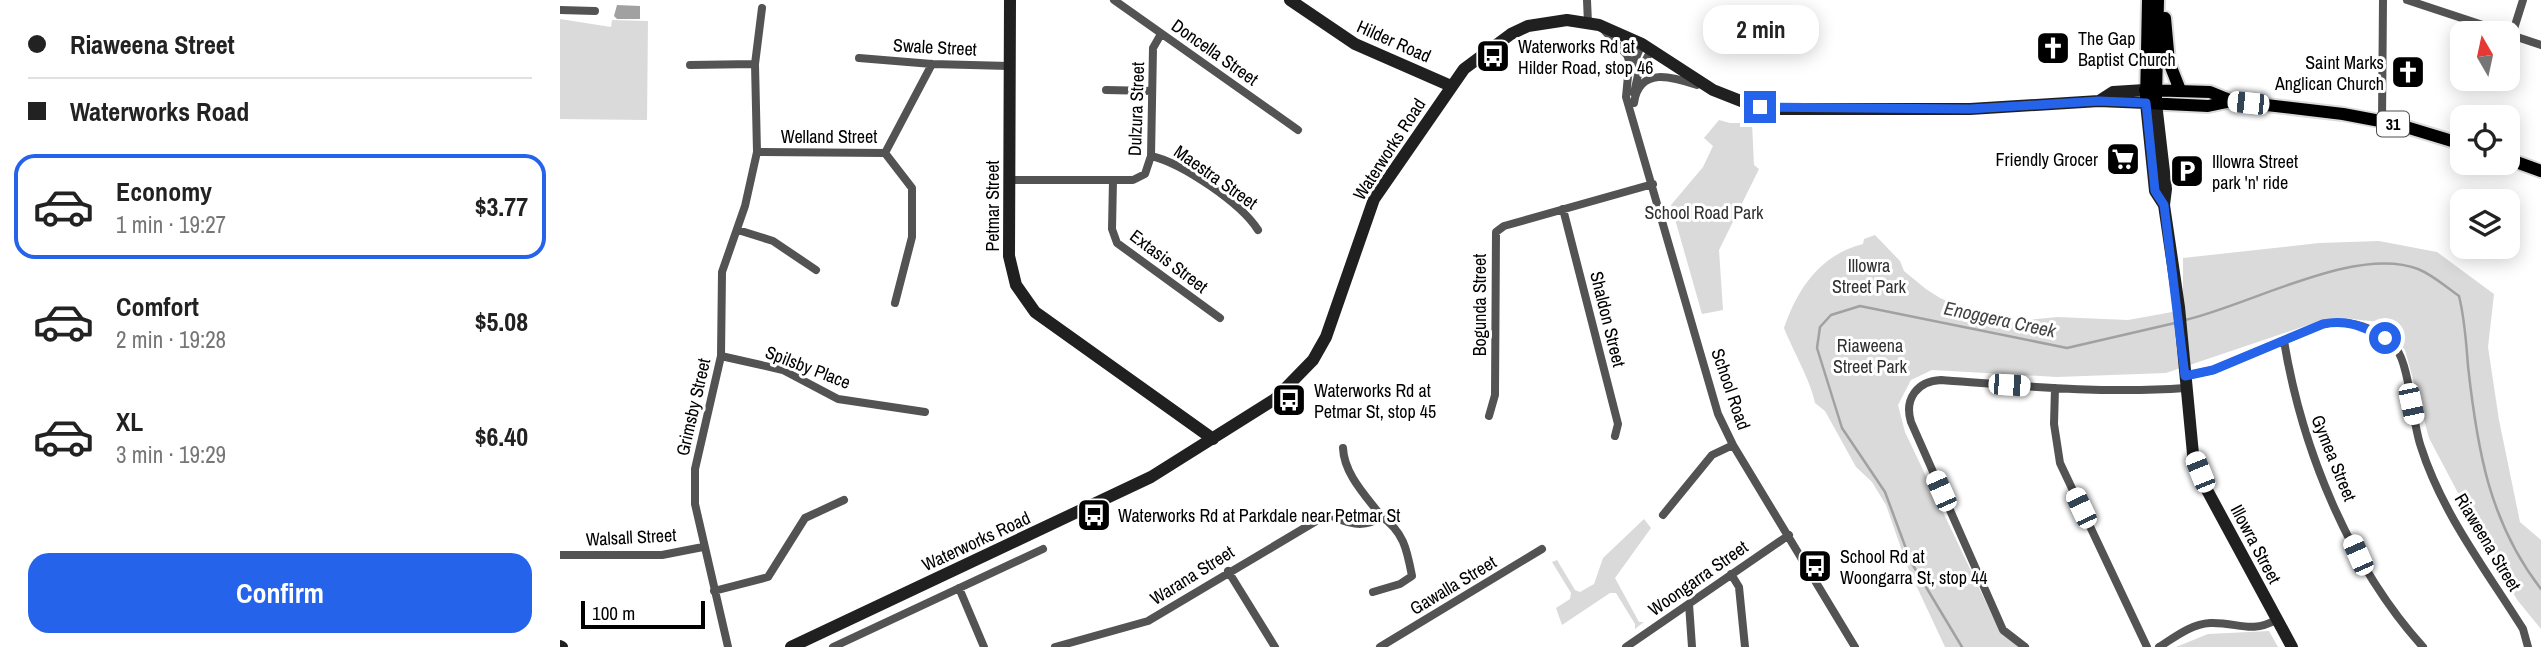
<!DOCTYPE html>
<meta charset="utf-8">
<style>
body{margin:0;font-family:"Archivo Narrow",sans-serif;background:#f2f2f2;color:#222;height:100vh;display:flex;flex-direction:column;font-size:26px;white-space:nowrap}
*{box-sizing:border-box;margin:0}
p{font-size:23px;color:#767676}
.icon{flex:none;width:38px;height:38px;fill:none;stroke:currentColor;stroke-width:2;stroke-linecap:round;stroke-linejoin:round}
.map{position:relative;flex:1;overflow:hidden}
.side{display:flex;flex-direction:column;background:#fff;width:560px}
.side>*{flex:none}
.top-card{display:grid;align-content:center;height:154px;padding:0 28px;background:#fff}
.needle{width:46px;rotate:351deg}
.controls{position:absolute;left:1890px;top:21px;display:grid;gap:14px}
.controls a{display:grid;place-items:center;width:70px;height:70px;border-radius:14px;background:#fff;box-shadow:0 4px 18px #0003;font-size:35px}
.scale{position:absolute;left:21px;bottom:18px;width:124px;box-sizing:border-box;padding-left:7px;border:4px solid #000;border-top:0;font-size:19px;line-height:24px;white-space:nowrap;color:#000;-webkit-text-stroke:5px #fff;paint-order:stroke}
.end{position:absolute;width:32px;height:32px;margin:-16px;border:9px solid #2563eb;background:#fff;box-shadow:0 0 0 4px #fff}
.from{border-radius:50%}
.bubble{position:absolute;height:49px;border-radius:21px;background:#fff;box-shadow:0 4px 18px #0003;font-size:23px;font-weight:700;line-height:49px;text-align:center}
.car{position:absolute;width:21px;height:42px;margin:-21px -10px;border-radius:9px;box-shadow:0 0 5px 2px #0007;background:linear-gradient(#fff 24%,#345 0 40%,#fff 0 76%,#345 0 86%,#fff 0)}
.top-card b{display:flex;align-items:center;gap:24px;height:66px;font-size:26px}
.top-card b+b{border-top:2px solid #e0e0e0}
.top-card i{width:18px;height:18px;background:#222}
ul{padding:0;list-style:none}
li{display:flex;align-items:center;gap:21px;height:105px;margin:0 14px 10px;padding:0 14px;border:4px solid transparent;border-radius:21px}
li div{flex:1}
li b{display:block;font-size:26px}
li em{font-style:normal;font-weight:700}
li.on{border-color:#2563eb}
li>.icon{width:63px;height:63px;stroke-width:1.5}
.primary-button{display:flex;gap:14px;margin-top:auto;padding:14px 28px}
.primary-button a{flex:1;height:80px;border-radius:21px;background:#2563eb;color:#fff;font-size:28px;font-weight:700;line-height:80px;text-align:center}
main{display:flex;flex:1;min-height:0}
.map>svg:first-child{display:block}
</style>
<main>
<section class="side">
<div class="top-card">
<b><i class="from"></i>Riaweena Street</b>
<b><i></i>Waterworks Road</b>
</div>
<ul>
<li class="on"><svg class="icon" aria-label="car" viewBox="0 0 24 24"><path d="M5 17H2v-5l4-1 3-4h7l3 4 3 1v5h-3M9 17h6M6 11h13"/><circle cx="7" cy="17" r="2"/><circle cx="17" cy="17" r="2"/></svg><div><b>Economy</b><p>1 min · 19:27</p></div><em>$3.77</em></li>
<li><svg class="icon" aria-label="car" viewBox="0 0 24 24"><path d="M5 17H2v-5l4-1 3-4h7l3 4 3 1v5h-3M9 17h6M6 11h13"/><circle cx="7" cy="17" r="2"/><circle cx="17" cy="17" r="2"/></svg><div><b>Comfort</b><p>2 min · 19:28</p></div><em>$5.08</em></li>
<li><svg class="icon" aria-label="car" viewBox="0 0 24 24"><path d="M5 17H2v-5l4-1 3-4h7l3 4 3 1v5h-3M9 17h6M6 11h13"/><circle cx="7" cy="17" r="2"/><circle cx="17" cy="17" r="2"/></svg><div><b>XL</b><p>3 min · 19:29</p></div><em>$6.40</em></li>
</ul>
<div class="primary-button"><a>Confirm</a></div>
</section>
<div class="map">
<svg width="1981" height="647" viewBox="0 0 1981 647">
<rect width="100%" height="100%" fill="#fff"/>
<path fill="#dadada" d="M 0,19 L 51,27 L 52,20 L 88,21 L 87,120 L 0,119 Z
M 1159,120 L 1170,123 L 1192,123 L 1194,165 L 1199,169 L 1159,250 L 1163,310 L 1142,314 L 1111,205 L 1143,167 L 1153,146 L 1144,138 Z
M 1315,235 L 1340,261 L 1344,271 L 1366,289 L 1380,298 L 1439,323 L 1497,317 L 1568,320 L 1623,310 L 1623,258 L 1759,243 L 1819,241 L 1877,252 L 1934,294 L 1928,347 L 1939,420 L 1960,522 L 1981,540 L 1981,629 L 1958,601 L 1936,565 L 1869,438 L 1845,350 L 1818,322 L 1783,318 L 1763,320 L 1606,373 L 1497,377 L 1372,370 L 1351,380 L 1338,405 L 1345,432 L 1440,632 L 1459,647 L 1385,647 L 1348,568 L 1326,505 L 1312,482 L 1296,467 L 1265,411 L 1255,403 C 1251,381 1233,351 1224,328 C 1238,288 1260,255 1303,244 L 1304,239 Z
M 1084,519 L 1091,528 L 1055,578 L 1079,622 L 1084,622 L 1075,629 L 1075,624 L 1056,593 L 1050,593 L 1002,625 L 996,608 L 1010,599 L 1011,593 L 992,562 L 997,560 L 1015,590 L 1020,592 L 1034,584 L 1043,558 Z
M 1709,631 L 1718,647 L 1616,647 L 1648,634 Z"/>
<path fill="#a1a1a1" d="M 57,5 L 80,6 L 80,19 L 57,19 L 54,16 Z"/>
<g fill="none" stroke-linecap="round" stroke-linejoin="round">
<path stroke="#a1a1a1" stroke-width="2.5" d="M 1625,320 C 1690,305 1796,245 1858,269 C 1873,275 1886,287 1899,296 C 1905,320 1906,341 1908,366 C 1917,448 1929,522 1981,589
M 1402,647 L 1351,562 L 1325,492 L 1282,428 L 1257,348 L 1260,327 L 1271,315 L 1300,306 L 1507,348 L 1615,323"/>
<g stroke="#dbdbdb" stroke-width="16">
<path id="primary" d="M 1588,0 L 1586,103 L 1648,106 L 1672,101
M 1605,18 L 1609,62 L 1620,90
M 1585,90 L 1650,92 L 1672,101 L 1783,114 L 1836,124 L 1902,144
M 1596,98 L 1598,0
M 1948,159 L 1981,171"/>
</g>
<path stroke="#535353" stroke-width="8" d="M 554,0 L 738,130
M 1027,0 L 1028,23
M 1847,0 L 1947,33
M 0,10 L 35,11
M 1044,30 L 1067,55 L 1071,66
M 1948,34 L 1981,45
M 1952,35 L 1963,0
M 1082,44 L 1068,76 L 1066,97 L 1158,414 L 1173,445 L 1295,647
M 299,58 L 372,64 L 449,66
M 130,65 L 195,64
M 546,90 L 592,91
M 1074,93 L 1078,75 L 1091,50
M 1074,103 C 1079,66 1113,77 1137,85
M 1822,121 L 1823,0
M 197,152 L 325,153 L 372,64
M 325,153 L 352,188 L 352,237 L 335,303
M 591,156 C 622,163 681,203 698,230
M 449,180 L 573,180 L 585,174 L 591,156 L 593,48 L 601,34
M 553,180 L 552,229 L 557,243 L 660,318
M 1003,209 L 1058,424 L 1055,436
M 178,230 L 213,241 L 256,270
M 1724,341 C 1742,449 1789,565 1863,647
M 161,356 L 223,370 L 278,399 L 365,412
M 1625,376 L 1653,370 L 1763,324 C 1788,319 1819,327 1836,348 C 1850,367 1852,422 1861,447 C 1882,513 1926,570 1963,629 L 1968,647
M 1495,388 L 1494,424 L 1500,463 L 1587,647
M 929,416 L 935,395 L 936,232 L 944,226 L 1093,184
M 783,448 C 784,474 806,496 821,516
M 1103,515 L 1152,455 L 1173,445
M 0,555 L 102,555 L 143,547
M 668,571 L 715,647
M 1171,574 L 1179,587 L 1185,647
M 399,588 L 424,647
M 154,591 L 208,577 L 245,518 L 284,500
M 1129,604 L 1132,647
M 168,647 L 135,504 L 135,469 L 161,356 L 162,272 L 185,206 L 197,152 L 195,64 L 202,8
M 273,647 L 483,549
M 495,647 L 588,621 L 768,514 C 785,523 805,530 821,516 C 844,532 847,550 852,576 L 840,584 L 813,592
M 820,647 L 982,549
M 1066,647 L 1229,535
M 1465,647 L 1443,630 L 1351,422 C 1344,399 1357,381 1381,380 C 1462,386 1544,394 1625,388
M 1599,647 C 1615,637 1631,624 1650,623 C 1678,622 1690,634 1716,620"/>
<path stroke="#202020" stroke-width="12" d="M 450,0 L 449,256 L 456,285 L 475,312 L 653,439
M 730,0 L 795,44 L 891,86
M 1539,101 L 1553,92 L 1585,90
M 1596,103 L 1606,189 L 1604,205 L 1619,307 L 1633,454 L 1647,490 L 1732,647
M 0,646 L 2,647
M 231,647 L 591,477 L 715,399 L 753,360 L 766,337 L 814,199 L 904,69 L 951,34 L 968,26 L 1007,20 L 1039,25 L 1082,44 L 1153,90 L 1186,103 L 1215,109 L 1410,109 L 1539,101 L 1586,103 L 1595,191 L 1604,205"/>
<use href="#primary" stroke="#000" stroke-width="12"/>
</g>
<g fill="none" stroke-linecap="round" stroke-linejoin="round">
<path stroke="#2563eb" stroke-width="9" d="M 1200,107 L 1410,109 L 1539,101 L 1586,103 L 1595,191 L 1604,205 L 1625,376 L 1653,370 L 1763,324 C 1788,319 1803,327 1825,338"/>
</g>
<defs>
<g id="church-square" transform="scale(1.75)"><rect x="-9" y="-9" width="18" height="18" rx="4" fill="#000" stroke="#fff"/><path d="M-1.2-6h2.4v3.5h3.3v2.4h-3.3V6h-2.4V-.1h-3.3v-2.4h3.3Z" fill="#fff"/></g>
<g id="bus-square" transform="scale(1.75)"><rect x="-9" y="-9" width="18" height="18" rx="4" fill="#000" stroke="#fff"/><path d="M-5-6H5V4H4V6H2V4H-2V6H-4V4H-5ZM-3.5-4V0h7V-4ZM-3.5 1.2v1.5H-2V1.2ZM2 1.2v1.5H3.5V1.2Z" fill="#fff"/></g>
<g id="supermarket-square" transform="scale(1.75)"><rect x="-9" y="-9" width="18" height="18" rx="4" fill="#000" stroke="#fff"/><path d="M-6-5.5h2.5l.6 2H6L4.5 2H-2.5L-4.4-4H-6ZM-1.5 3.2a1.3 1.3 0 1 0 .1 0ZM3 3.2a1.3 1.3 0 1 0 .1 0Z" fill="#fff"/></g>
<g id="parking-square" transform="scale(1.75)"><rect x="-9" y="-9" width="18" height="18" rx="4" fill="#000" stroke="#fff"/><path d="M-3.5-5.5H1a3.5 3.5 0 0 1 0 7H-1V5.5H-3.5ZM-1-3.4V-.6H.8a1.4 1.4 0 0 0 0-2.8Z" fill="#fff"/></g>
</defs>
<g fill-rule="evenodd">
<use href="#church-square" x="1493" y="48"/>
<use href="#bus-square" x="933" y="56"/>
<use href="#church-square" x="1848" y="72"/>
<use href="#supermarket-square" x="1563" y="159"/>
<use href="#parking-square" x="1627" y="171"/>
<use href="#bus-square" x="729" y="400"/>
<use href="#bus-square" x="534" y="515"/>
<use href="#bus-square" x="1255" y="566"/>
</g>
<g text-anchor="middle" dominant-baseline="central" stroke-width="6" stroke-linejoin="round" paint-order="stroke">
<rect fill="#fff" stroke="#4c4c4c" stroke-width="2" x="1817" y="111.5" width="32" height="25" rx="5"/>
<g font-size="16" font-weight="bold" fill="#000">
<text x="1833" y="124">31</text>
</g>
<g font-size="18" fill="#000" stroke="#fff" text-anchor="start">
<text x="1518" y="38">The Gap<tspan x="1518" dy="21">Baptist Church</tspan></text>
<text x="958" y="46">Waterworks Rd at<tspan x="958" dy="21">Hilder Road, stop 46</tspan></text>
<text x="1824" y="62" text-anchor="end">Saint Marks<tspan x="1824" dy="21">Anglican Church</tspan></text>
<text x="1538" y="159" text-anchor="end">Friendly Grocer</text>
<text x="1652" y="161">Illowra Street<tspan x="1652" dy="21">park 'n' ride</tspan></text>
<text x="754" y="390">Waterworks Rd at<tspan x="754" dy="21">Petmar St, stop 45</tspan></text>
<text x="558" y="515">Waterworks Rd at Parkdale near Petmar St</text>
<text x="1280" y="556">School Rd at<tspan x="1280" dy="21">Woongarra St, stop 44</tspan></text>
</g>
<g font-size="18" fill="#000" stroke="#fff">
<text transform="translate(834 41) rotate(24)">Hilder Road</text>
<text transform="translate(375 47) rotate(3)">Swale Street</text>
<text transform="translate(655 52) rotate(35)">Doncella Street</text>
<text transform="translate(576 109) rotate(-88)">Dulzura Street</text>
<text x="269" y="136">Welland Street</text>
<text transform="translate(829 149) rotate(-57)">Waterworks Road</text>
<text transform="translate(656 177) rotate(35)">Maestra Street</text>
<text transform="translate(432 206) rotate(-90)">Petmar Street</text>
<text transform="translate(609 261) rotate(37)">Extasis Street</text>
<text transform="translate(919 305) rotate(-90)">Bogunda Street</text>
<text transform="translate(1048 319) rotate(76)">Shaldon Street</text>
<text transform="translate(248 367) rotate(21)">Spilsby Place</text>
<text transform="translate(1171 389) rotate(71)">School Road</text>
<text transform="translate(133 407) rotate(-77)">Grimsby Street</text>
<text transform="translate(1774 458) rotate(68)">Gymea Street</text>
<text transform="translate(71 537) rotate(-3)">Walsall Street</text>
<text transform="translate(416 541) rotate(-25)">Waterworks Road</text>
<text transform="translate(1928 542) rotate(59)">Riaweena Street</text>
<text transform="translate(1696 544) rotate(62)">Illowra Street</text>
<text transform="translate(632 575) rotate(-32)">Warana Street</text>
<text transform="translate(1138 578) rotate(-35)">Woongarra Street</text>
<text transform="translate(893 585) rotate(-31)">Gawalla Street</text>
</g>
<g font-size="18" fill="#313131" stroke="#fff">
<text x="1144" y="212">School Road Park</text>
<text x="1309" y="265">Illowra<tspan x="1309" dy="21">Street Park</tspan></text>
<text x="1310" y="345">Riaweena<tspan x="1310" dy="21">Street Park</tspan></text>
</g>
<g font-size="19" font-style="italic" fill="#424242" stroke="#fff">
<text transform="translate(1440 319) rotate(12)">Enoggera Creek</text>
</g>
</g>
</svg>
<div class="controls">
<a><svg class="needle" viewBox="-14 -14 28 28"><path d="M0-13l5 13h-10z" fill="#e53935"/><path d="M0 13l5-13h-10z" fill="#767676"/></svg></a>
<a><svg class="icon" aria-label="locate" viewBox="0 0 24 24"><circle cx="12" cy="12" r="6"/><path d="M12 2v4M12 18v4M2 12h4M18 12h4"/></svg></a>
<a><svg class="icon" aria-label="layers" viewBox="0 0 24 24"><path d="M12 4l9 5-9 5-9-5zM3 14l9 5 9-5"/></svg></a>
</div>
<div class="scale">100 m</div>
<i class="end from" style="left:1825px;top:338px"></i>
<i class="end" style="left:1200px;top:107px"></i>
<div class="bubble" style="left:1143px;top:5px;width:116px">2 min</div>
<i class="car" style="left:1688px;top:103px;rotate:276deg"></i>
<i class="car" style="left:1449px;top:385px;rotate:94deg"></i>
<i class="car" style="left:1851px;top:404px;rotate:168deg"></i>
<i class="car" style="left:1640px;top:472px;rotate:338deg"></i>
<i class="car" style="left:1381px;top:491px;rotate:336deg"></i>
<i class="car" style="left:1521px;top:508px;rotate:335deg"></i>
<i class="car" style="left:1798px;top:555px;rotate:336deg"></i>
</div>
</main>
